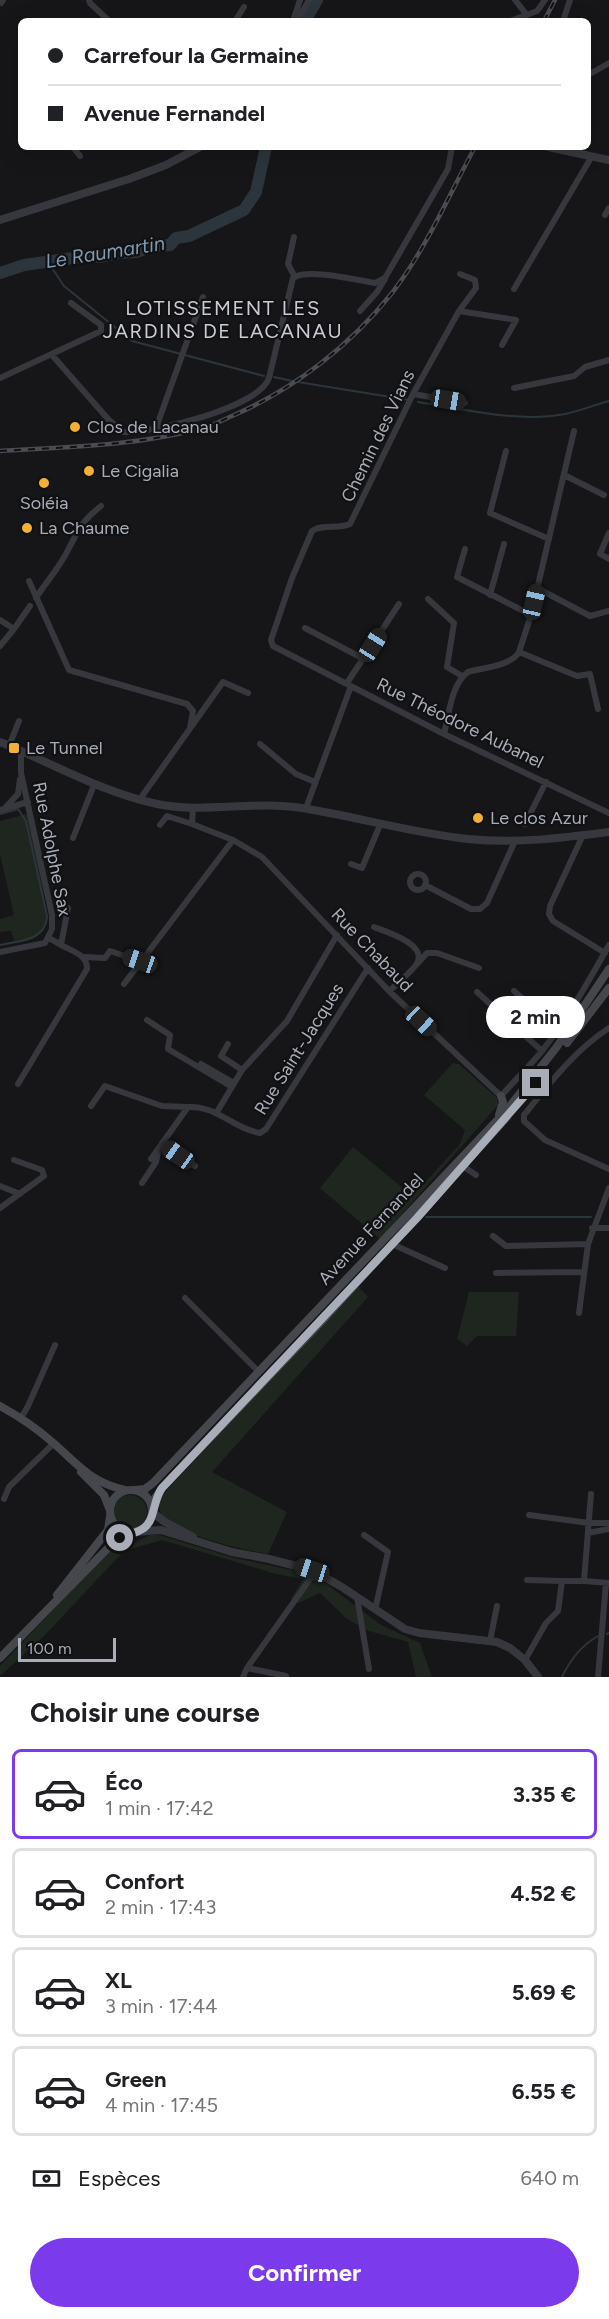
<!DOCTYPE html>
<html lang="fr">
<meta charset="utf-8">
<style>
body{margin:0;font-family:Figtree,sans-serif;background:#f6f6f6;color:#202124;height:100vh;display:flex;flex-direction:column;font-size:22px;white-space:nowrap}
*{box-sizing:border-box;margin:0}
p{font-size:20px;color:#757577}
.icon{flex:none;width:33px;height:33px;fill:none;stroke:currentColor;stroke-width:2;stroke-linecap:round;stroke-linejoin:round}
.map{position:relative;height:1677px;overflow:hidden}
.drawer{display:flex;flex-direction:column;background:#fff;flex:1}
.drawer>*{flex:none}
.top-card{position:absolute;left:18px;top:18px;width:573px;height:132px;border-radius:9px;box-shadow:0 6px 24px #0002;display:grid;align-content:center;height:132px;padding:0 30px;background:#fff}
.scale{position:absolute;left:18px;bottom:15px;width:98px;box-sizing:border-box;padding-left:6px;border:3px solid #a8adb8;border-top:0;font-size:16px;line-height:21px;white-space:nowrap;color:#a8adb8;-webkit-text-stroke:4px #111113;paint-order:stroke}
.end{position:absolute;width:27px;height:27px;margin:-14px;border:8px solid #a8adb8;background:#111;box-shadow:0 0 0 3px #111}
.from{border-radius:50%}
.bubble{position:absolute;height:42px;border-radius:21px;background:#fff;box-shadow:0 6px 24px #0002;font-size:20px;font-weight:700;line-height:42px;text-align:center}
.car{position:absolute;width:18px;height:36px;margin:-18px -9px;border-radius:8px;box-shadow:0 0 4px 2px #0007;background:linear-gradient(#222 24%,#8ab4d8 0 40%,#222 0 76%,#8ab4d8 0 86%,#222 0)}
.top-card b{display:flex;align-items:center;gap:21px;height:57px;font-size:22px}
.top-card b+b{border-top:2px solid #e0e0e0}
.top-card i{width:15px;height:15px;background:#202124}
ul{padding:0;list-style:none}
li{display:flex;align-items:center;gap:18px;height:90px;margin:0 12px 9px;padding:0 18px;border:3px solid #e0e0e0;border-radius:9px}
li div{flex:1}
li b{display:block;font-size:22px}
li em{font-style:normal;font-weight:700}
li.current{border-color:#7c3aed}
li>.icon{width:54px;height:54px;stroke-width:1.5}
h2{padding:0 30px;font-size:27px;line-height:72px}
.pay{display:flex;align-items:center;gap:15px;height:66px;padding:0 30px;font-size:22px}
.pay p{margin-inline-start:auto}
.cta{display:flex;gap:12px;margin-top:auto;padding:12px 30px}
.cta a{flex:1;height:69px;border-radius:36px;background:#7c3aed;color:#fff;font-size:24px;font-weight:700;line-height:69px;text-align:center}
.map>svg:first-child{display:block}
</style>
<div class="map">
<svg width="609" height="1677" viewBox="0 0 609 1677">
<rect width="100%" height="100%" fill="#161618"/>
<path fill="#1e261f" d="M 30,813 L 47,914 C 42,937 37,937 15,943 L 11,931 L 0,932 L 0,919 L 14,915 L 0,854 L 0,821 Z
M 453,1063 L 459,1064 L 497,1098 L 498,1105 L 380,1239 L 320,1188 L 353,1147 L 409,1193 L 418,1190 L 460,1144 L 465,1130 L 424,1095 Z
M 358,1286 L 368,1297 L 212,1472 L 287,1512 L 268,1554 C 244,1550 170,1534 160,1511 C 158,1504 161,1498 164,1493 Z
M 469,1292 L 519,1292 L 516,1336 L 477,1336 L 467,1346 L 457,1339 Z
M113 1512a17 17 0 1 1 34 0a17 17 0 1 1-34 0Z
M 150,1535 L 159,1535 L 235,1558 L 301,1572 L 325,1583 L 381,1625 L 420,1643 L 432,1677 L 416,1677 L 408,1642 L 369,1631 L 347,1619 L 320,1593 L 298,1603 L 291,1599 L 303,1579 L 276,1574 L 162,1540 L 124,1551 L 44,1636 L 0,1676 L 0,1666 L 111,1549 L 118,1544 L 136,1542 Z"/>
<g fill="none" stroke-linecap="round" stroke-linejoin="round">
<path stroke="#2c353c" stroke-width="2" d="M 48,262 L 64,286 L 132,341 L 264,376
M 274,377 L 292,381
M 298,382 L 409,400
M 418,402 C 465,409 517,423 565,414 C 580,411 594,405 609,401
M 0,814 L 18,809 L 26,821 L 47,916 C 46,941 19,941 0,945
M 426,1217 L 591,1217
M 607,1634 L 609,1633
M 562,1677 C 570,1660 582,1645 598,1636"/>
<path stroke="#2c353c" stroke-width="12" d="M 305,21 L 317,0
M 0,273 L 24,265 L 87,256 L 100,257 L 118,253 L 137,252 L 153,246 L 170,245 L 176,238 L 189,236 L 244,210 L 256,192 L 266,147"/>
<path stroke="#37383d" stroke-width="6" d="M 89,0 L 90,3 L 109,21
M 515,0 L 526,14
M 1,3 L 3,0
M 235,21 L 244,7
M 293,21 L 300,0
M 297,21 L 309,0
M 510,21 L 537,11 L 545,0
M 563,21 L 570,0
M 588,75 L 609,63
M 73,147 L 80,156
M 605,215 L 609,208
M 294,237 L 288,264 L 295,277
M 514,289 L 592,156
M 360,311 L 377,292 L 385,279
M 459,311 L 476,288 L 475,280 L 460,274
M 502,345 L 516,320 L 459,311 L 413,394 L 350,524 C 337,530 324,523 312,531 L 292,578 L 271,640 L 273,646 L 444,734 L 609,813
M 52,355 L 108,419 L 123,432 C 154,433 258,408 269,378 L 293,278 C 307,268 357,280 375,283 L 385,278 L 448,169 L 452,147
M 0,378 L 101,331 L 101,325 L 71,303
M 514,388 L 574,376 L 585,367 L 609,360
M 413,394 L 465,403
M 156,428 L 203,297
M 506,451 L 490,513 L 549,539
M 564,475 L 604,495
M 609,533 L 600,554 L 609,559
M 465,549 L 457,577 L 531,615
M 29,581 L 69,670 L 187,704 L 193,711 L 190,728
M 537,588 L 590,616 L 609,611
M 490,595 L 504,544
M 36,598 C 46,582 60,567 68,550 C 79,529 81,522 101,506
M 428,599 L 454,623 L 447,667 L 462,676
M 0,620 L 14,629 L 0,646
M 305,628 L 364,659
M 14,629 L 30,606
M 519,652 L 577,676 L 590,674 L 598,709
M 347,683 L 399,604
M 444,734 C 449,715 451,684 468,672 C 482,668 511,666 519,652 L 531,615 L 574,431
M 260,744 L 296,774 L 315,782
M 9,746 L 19,721
M 140,799 L 223,682 L 248,693
M 193,808 L 192,824 L 233,840 L 262,857 L 389,991 L 501,1096 C 514,1081 529,1067 542,1051 C 568,1018 588,982 609,945
M 306,808 L 351,686
M 4,809 L 18,794 L 20,779
M 0,810 L 28,802
M 525,824 L 546,782
M 160,825 L 167,816 L 192,824
M 583,835 L 550,906 L 549,914 L 553,921 L 605,953
M 73,838 L 94,785
M 351,864 L 362,868 L 380,825
M410 882a8 8 0 1 1 16 0a8 8 0 1 1-16 0Z
M 425,885 L 471,909 L 480,909 L 487,903 L 515,841
M 374,927 C 387,932 430,945 416,965 C 409,974 398,983 389,991
M 49,938 L 61,945 L 68,908
M 0,952 L 45,943 L 52,929 L 52,915 L 21,773 L 21,751
M 84,957 L 105,958 L 110,951 L 140,961
M 418,963 L 427,953 L 437,953 L 479,968
M 124,984 L 233,840
M 514,991 L 558,1030
M 477,992 L 542,1051
M 147,1020 L 170,1035 L 168,1049 L 232,1087
M 609,1028 C 574,1051 550,1083 524,1115 L 524,1121 L 545,1140 L 609,1169
M 228,1044 L 221,1056 L 242,1070
M 201,1064 L 234,1083
M 18,1084 L 87,969 C 88,955 72,951 61,945
M 91,1106 L 105,1086 L 162,1106 L 188,1107
M 217,1112 L 242,1070 L 287,1021 L 337,935
M 162,1143 L 195,1166
M 151,1159 L 188,1107 C 216,1105 234,1129 260,1133 L 266,1129 L 368,968
M 464,1167 L 476,1175
M 142,1183 L 156,1162 L 158,1152
M 0,1186 L 20,1194
M 0,1208 L 44,1176 L 42,1170 L 14,1160
M 592,1228 L 609,1228
M 493,1236 L 506,1246 L 588,1244
M 392,1244 L 445,1268
M 496,1273 L 584,1272
M 185,1298 L 259,1372
M 579,1313 L 588,1244 L 609,1188
M 21,1418 L 28,1406 L 55,1345
M 4,1499 L 9,1487 L 54,1443
M 529,1515 L 589,1523 L 609,1523
M 588,1533 L 609,1529
M 364,1535 L 388,1552 L 375,1610
M 527,1580 L 562,1581
M 584,1581 L 609,1583
M 357,1597 L 369,1669
M 490,1641 L 497,1606
M 525,1660 L 546,1623 L 558,1611 L 562,1581 L 584,1581 L 591,1494
M 286,1676 L 247,1668 L 315,1572
M 243,1677 L 247,1668
M 598,1677 L 606,1583"/>
<path stroke="#37383d" stroke-width="8" d="M 548,147 L 609,160
M 0,220 L 129,179 L 166,165 L 200,147
M 0,742 C 52,763 101,792 157,804 C 204,814 254,800 302,808 C 358,817 412,833 468,839 C 515,844 562,838 609,832
M 152,1512 L 165,1522 L 193,1537
M 135,1532 L 161,1530 L 232,1552 L 269,1559 L 312,1570 L 342,1587 L 405,1629 L 419,1633 L 497,1642 L 510,1648 L 525,1660 L 538,1677"/>
<path stroke="#45474d" stroke-width="8" d="M 567,1043 L 609,988
M 499,1115 L 503,1102 L 501,1096
M 0,1406 C 18,1416 35,1427 51,1441 C 77,1463 89,1482 125,1490
M 81,1472 L 104,1495 L 109,1508
M110 1511a21 21 0 1 1 42 0a21 21 0 1 1-42 0Z
M 135,1490 L 145,1489 L 153,1483 L 506,1111 L 556,1048 L 609,969
M 152,1509 L 155,1498 L 162,1488 L 322,1321 L 507,1117
M 57,1595 L 108,1530 L 110,1516
M 0,1658 L 112,1544 L 120,1538 L 132,1533"/>
<g stroke="#4a4c52" stroke-width="4.5">
<path id="rail" d="M 544,21 L 555,0
M 0,451 C 68,447 136,446 203,428 C 213,426 222,420 232,416 C 294,389 350,346 392,293 C 426,249 449,195 475,147"/>
</g>
<use href="#rail" stroke="#111113" stroke-width="2" stroke-dasharray="7" stroke-linecap="butt"/>
</g>
<g fill="none" stroke-linecap="round" stroke-linejoin="round">
<path stroke="#a8adb8" stroke-width="8" d="M 120,1538 C 128,1535 137,1533 144,1528 C 155,1520 153,1500 162,1488 L 417,1218 L 536,1083"/>
</g>
<g fill="#f2b134" stroke="#111113" stroke-width="2">
<circle cx="75" cy="427" r="6"/>
<circle cx="89" cy="471" r="6"/>
<circle cx="44" cy="483" r="6"/>
<circle cx="27" cy="528" r="6"/>
<rect x="8" y="742" width="12" height="12" rx="3"/>
<circle cx="478" cy="818" r="6"/>
</g>
<g text-anchor="middle" dominant-baseline="central" stroke-width="4.5" stroke-linejoin="round" paint-order="stroke">
<g font-size="18" fill="#a8adb8" stroke="#111113" text-anchor="start">
<text x="87" y="427">Clos de Lacanau</text>
<text x="101" y="471">Le Cigalia</text>
<text x="44" y="503" text-anchor="middle">Soléia</text>
<text x="39" y="528">La Chaume</text>
<text x="26" y="748">Le Tunnel</text>
<text x="490" y="818">Le clos Azur</text>
</g>
<g font-size="18" fill="#a8adb8" stroke="#111113">
<text transform="translate(378 436) rotate(-64)">Chemin des Vians</text>
<text transform="translate(460 723) rotate(26)">Rue Théodore Aubanel</text>
<text transform="translate(52 849) rotate(79)">Rue Adolphe Sax</text>
<text transform="translate(372 950) rotate(46)">Rue Chabaud</text>
<text transform="translate(299 1049) rotate(-58)">Rue Saint-Jacques</text>
<text transform="translate(371 1229) rotate(-47)">Avenue Fernandel</text>
</g>
<g font-size="20" font-style="italic" fill="#7f9bb3" stroke="#111113">
<text transform="translate(105 252) rotate(-9)">Le Raumartin</text>
</g>
<g font-size="20" letter-spacing="1.5" fill="#c9ccd4" stroke="#111113">
<text x="223" y="308">LOTISSEMENT LES<tspan x="223" dy="23">JARDINS DE LACANAU</tspan></text>
</g>
</g>
</svg>
<div class="scale">100 m</div>
<i class="end from" style="left:120px;top:1538px"></i>
<i class="end" style="left:536px;top:1083px"></i>
<div class="bubble" style="left:486px;top:996px;width:99px">2 min</div>
<i class="car" style="left:448px;top:400px;rotate:99deg"></i>
<i class="car" style="left:534px;top:602px;rotate:13deg"></i>
<i class="car" style="left:373px;top:645px;rotate:32deg"></i>
<i class="car" style="left:140px;top:961px;rotate:289deg"></i>
<i class="car" style="left:421px;top:1021px;rotate:133deg"></i>
<i class="car" style="left:178px;top:1155px;rotate:305deg"></i>
<i class="car" style="left:312px;top:1570px;rotate:288deg"></i>
<div class="top-card">
<b><i class="from"></i>Carrefour la Germaine</b>
<b><i></i>Avenue Fernandel</b>
</div>
</div>
<section class="drawer">
<h2>Choisir une course</h2>
<ul>
<li class="current"><svg class="icon" aria-label="car" viewBox="0 0 24 24"><path d="M5 17H2v-5l4-1 3-4h7l3 4 3 1v5h-3M9 17h6M6 11h13"/><circle cx="7" cy="17" r="2"/><circle cx="17" cy="17" r="2"/></svg><div><b>Éco</b><p>1 min · 17:42</p></div><em>3.35 €</em></li>
<li><svg class="icon" aria-label="car" viewBox="0 0 24 24"><path d="M5 17H2v-5l4-1 3-4h7l3 4 3 1v5h-3M9 17h6M6 11h13"/><circle cx="7" cy="17" r="2"/><circle cx="17" cy="17" r="2"/></svg><div><b>Confort</b><p>2 min · 17:43</p></div><em>4.52 €</em></li>
<li><svg class="icon" aria-label="car" viewBox="0 0 24 24"><path d="M5 17H2v-5l4-1 3-4h7l3 4 3 1v5h-3M9 17h6M6 11h13"/><circle cx="7" cy="17" r="2"/><circle cx="17" cy="17" r="2"/></svg><div><b>XL</b><p>3 min · 17:44</p></div><em>5.69 €</em></li>
<li><svg class="icon" aria-label="car" viewBox="0 0 24 24"><path d="M5 17H2v-5l4-1 3-4h7l3 4 3 1v5h-3M9 17h6M6 11h13"/><circle cx="7" cy="17" r="2"/><circle cx="17" cy="17" r="2"/></svg><div><b>Green</b><p>4 min · 17:45</p></div><em>6.55 €</em></li>
</ul>
<div class="pay"><svg class="icon" aria-label="cash" viewBox="0 0 24 24"><path d="M3 7h18v10H3z"/><circle cx="12" cy="12" r="2"/></svg>Espèces<p>640 m</p></div>
<div class="cta"><a>Confirmer</a></div>
</section>
